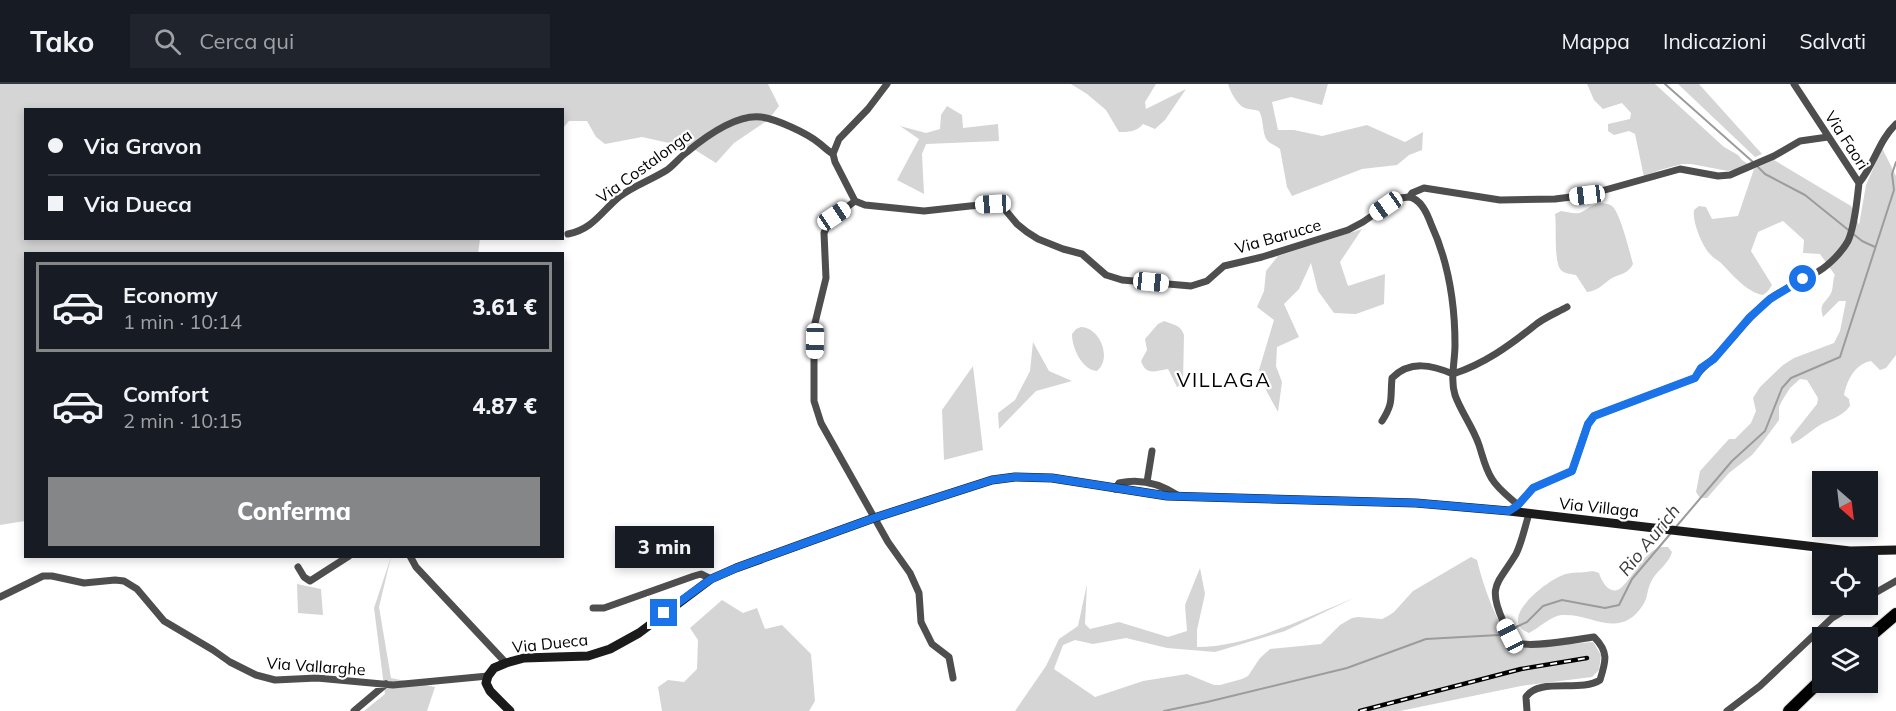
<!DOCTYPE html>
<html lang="it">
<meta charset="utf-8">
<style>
body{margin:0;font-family:Mulish,sans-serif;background:#20242c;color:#f1f3f6;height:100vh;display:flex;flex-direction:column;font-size:22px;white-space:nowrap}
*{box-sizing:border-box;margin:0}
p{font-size:20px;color:#9ea1a6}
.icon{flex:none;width:33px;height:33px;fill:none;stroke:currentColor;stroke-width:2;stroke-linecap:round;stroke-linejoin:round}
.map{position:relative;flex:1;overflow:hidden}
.drawer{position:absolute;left:24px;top:168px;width:540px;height:306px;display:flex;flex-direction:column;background:#171b24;border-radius:0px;box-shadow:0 3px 9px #0003}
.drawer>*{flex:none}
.hud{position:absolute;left:24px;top:24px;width:540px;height:132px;border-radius:0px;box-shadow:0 3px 9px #0003;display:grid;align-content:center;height:132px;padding:0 24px;background:#171b24}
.needle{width:39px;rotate:152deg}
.buttons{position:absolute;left:1812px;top:387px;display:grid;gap:12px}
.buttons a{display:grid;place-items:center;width:66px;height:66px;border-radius:0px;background:#171b24;box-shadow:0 3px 9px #0003;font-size:30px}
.end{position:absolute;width:27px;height:27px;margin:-14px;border:8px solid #1a73e8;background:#fff;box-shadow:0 0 0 3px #fff}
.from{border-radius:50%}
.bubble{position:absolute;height:42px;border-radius:0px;background:#171b24;box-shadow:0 3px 9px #0003;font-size:20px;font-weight:800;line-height:42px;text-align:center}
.car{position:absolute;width:18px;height:36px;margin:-18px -9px;border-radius:8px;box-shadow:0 0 4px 2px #0007;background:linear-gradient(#fff 24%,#345 0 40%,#fff 0 76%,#345 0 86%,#fff 0)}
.hud b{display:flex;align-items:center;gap:21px;height:57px;font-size:22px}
.hud b+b{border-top:2px solid #363941}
.hud i{width:15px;height:15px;background:#f1f3f6}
ul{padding:10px 0 0;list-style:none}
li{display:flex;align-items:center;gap:18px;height:90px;margin:0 12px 9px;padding:0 12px;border:3px solid transparent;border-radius:0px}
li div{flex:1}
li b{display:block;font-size:22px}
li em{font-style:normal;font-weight:800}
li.active{border-color:#858687}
li>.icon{width:54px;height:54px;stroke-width:1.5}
.primary-button{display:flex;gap:12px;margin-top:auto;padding:12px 24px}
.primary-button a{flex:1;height:69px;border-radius:0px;background:#858687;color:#fff;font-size:24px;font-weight:800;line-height:69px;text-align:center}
header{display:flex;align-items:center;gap:36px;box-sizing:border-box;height:84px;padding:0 30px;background:#171b24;border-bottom:2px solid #363941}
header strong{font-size:28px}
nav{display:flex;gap:33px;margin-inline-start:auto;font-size:21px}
.search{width:420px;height:54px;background:#20242c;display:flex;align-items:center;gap:15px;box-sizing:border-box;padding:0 21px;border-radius:0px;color:#9ea1a6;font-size:22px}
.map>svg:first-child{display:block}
</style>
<header>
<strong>Tako</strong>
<div class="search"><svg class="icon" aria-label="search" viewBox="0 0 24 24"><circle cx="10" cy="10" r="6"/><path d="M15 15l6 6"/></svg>Cerca qui</div>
<nav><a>Mappa</a><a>Indicazioni</a><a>Salvati</a></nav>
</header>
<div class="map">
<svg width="1896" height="627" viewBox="0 0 1896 627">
<rect width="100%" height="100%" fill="#fff"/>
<path fill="#d5d5d5" d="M 0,0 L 768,0 L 779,22 L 768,36 L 734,59 L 716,79 L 692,64 L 642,53 L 605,60 L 596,53 L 587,37 L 569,37 L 563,44 L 562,26 L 26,26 L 26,154 L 480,155 L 478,170 L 26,170 L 25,437 L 0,441 Z
M 1071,0 L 1156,0 L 1145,18 L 1146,25 L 1186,5 L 1165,36 L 1155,45 L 1143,40 C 1136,48 1129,48 1119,48 L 1106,26 L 1087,10 Z
M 1228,0 L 1328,0 L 1322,21 L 1291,13 L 1272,18 L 1278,46 L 1294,46 L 1322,52 L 1367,41 L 1405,58 L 1423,48 L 1422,66 L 1409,71 L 1397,81 L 1362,85 L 1292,112 L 1287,103 L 1280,65 C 1276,62 1270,60 1267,56 C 1262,50 1264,35 1259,27 C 1254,25 1249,26 1245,24 C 1237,21 1230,7 1228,0 Z
M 1587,0 L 1655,0 L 1724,63 L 1738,71 L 1742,76 L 1751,82 L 1728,87 L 1691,80 L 1682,80 L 1660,86 L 1644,93 L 1635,50 L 1629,47 L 1614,51 L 1608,47 L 1608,40 L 1630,35 L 1631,29 L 1622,19 L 1603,25 L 1594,16 Z
M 1678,0 L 1699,0 L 1762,70 L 1755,73 Z
M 947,22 L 962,31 L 963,44 L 998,40 L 999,57 L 926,60 L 922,70 L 924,110 L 897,96 L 919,55 L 900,42 L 926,49 L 940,45 L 941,31 Z
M 1882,64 L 1896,92 L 1896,271 L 1886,284 L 1880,286 L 1871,277 C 1855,280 1847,296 1844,311 L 1849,315 L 1850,322 C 1841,334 1829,335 1817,343 C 1808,349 1801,356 1792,360 L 1790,354 L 1817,320 L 1818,314 L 1807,296 L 1800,295 L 1790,304 L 1783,315 L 1779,323 L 1779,336 L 1762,359 L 1752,371 L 1729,389 L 1707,414 L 1700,414 L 1696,408 L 1700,387 L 1729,355 L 1735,355 L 1751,339 L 1756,327 L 1753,314 L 1760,303 L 1783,281 L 1794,274 L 1834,259 L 1840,247 L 1846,217 L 1839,217 L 1823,233 C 1819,220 1824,220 1830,211 C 1834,205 1832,197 1835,191 L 1820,170 L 1803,169 L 1804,156 L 1783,137 L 1758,148 L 1751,167 L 1772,201 L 1768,207 L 1763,211 C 1746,208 1732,190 1721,179 C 1718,176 1713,174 1710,170 C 1702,162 1692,137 1694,126 L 1699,122 L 1706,123 L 1712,135 L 1738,132 L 1754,85 L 1774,76 L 1851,122 L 1859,141 L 1866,101 Z
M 1598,119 C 1602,119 1608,119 1612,122 C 1620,128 1630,169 1633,180 C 1628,191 1617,190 1609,196 C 1601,202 1597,207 1587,208 L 1576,191 C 1572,190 1566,190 1562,187 C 1553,181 1557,142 1555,130 L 1561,127 C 1587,132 1577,128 1598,119 Z
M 1362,145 L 1340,178 L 1348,202 L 1385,190 L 1384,220 L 1356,230 L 1334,229 L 1318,207 L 1311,179 L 1299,205 L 1284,220 L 1299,253 L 1277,263 L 1276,282 L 1282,298 L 1278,328 L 1267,308 L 1259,286 L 1274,236 L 1257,223 L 1264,207 L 1266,187 L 1278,172 Z
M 1164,237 C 1174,241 1181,241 1184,251 L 1183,300 L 1177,303 L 1168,285 C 1155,287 1146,292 1141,277 L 1147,266 L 1145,255 L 1158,240 Z
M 1081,243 C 1101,244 1112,275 1097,287 C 1082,286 1072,264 1072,250 L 1076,245 Z
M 1033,258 L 1049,287 L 1072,297 L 1036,307 L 999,345 L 998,329 L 1015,316 L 1030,287 Z
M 973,282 L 983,366 L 944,376 L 942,326 Z
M 1661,463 L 1668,463 L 1672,468 C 1669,480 1656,487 1651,498 C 1647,505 1648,514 1643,521 C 1619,557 1593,529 1562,531 C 1551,532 1539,544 1529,549 C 1496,536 1546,497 1563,491 C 1570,488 1578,489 1586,488 C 1592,487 1594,487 1599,489 C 1602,499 1611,513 1622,503 C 1634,492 1644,467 1661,463 Z
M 391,473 L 379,523 L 391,594 L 435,603 L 427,627 L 364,627 L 385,610 L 374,524 Z
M 1471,473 L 1477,476 C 1485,508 1496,538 1516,564 L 1593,558 L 1601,571 L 1599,586 L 1592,593 L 1521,602 L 1400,627 L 1015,627 L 1046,582 L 1059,555 L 1078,542 L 1087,500 L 1085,540 L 1090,545 L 1119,538 L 1168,553 L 1187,547 L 1185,521 L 1200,484 L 1205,510 L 1197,546 L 1197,563 C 1247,563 1308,533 1354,514 L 1285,547 L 1215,568 L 1167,564 L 1126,554 L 1093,560 L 1075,556 L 1063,561 L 1054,585 L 1095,613 L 1143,597 L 1187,590 L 1214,601 L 1220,601 L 1242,595 L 1248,592 L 1260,574 L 1270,565 L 1321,560 L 1340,541 L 1352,534 L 1358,533 L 1382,535 L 1388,532 L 1394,528 L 1413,507 Z
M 297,500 L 321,505 L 323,531 L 298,529 Z
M 722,516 L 743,529 L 757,524 L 765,545 L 782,541 L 811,570 L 815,617 L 809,627 L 662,627 L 658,603 L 668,596 L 684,598 L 697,585 L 698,556 L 690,544 Z"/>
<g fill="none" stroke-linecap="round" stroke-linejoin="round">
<path stroke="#9c9c9c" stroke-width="2" d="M 1665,0 L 1753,78
M 1757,82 L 1765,90 L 1805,111 L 1862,157 L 1875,163
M 1675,444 L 1732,377 L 1765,347 L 1782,304 L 1791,294 L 1840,273 L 1894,106 L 1892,90 L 1896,78
M 1164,627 L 1207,618 L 1347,584 L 1426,555 L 1499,551 L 1527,538 L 1543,522 L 1562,516 L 1605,524 L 1619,521 L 1632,495 L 1671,449"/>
<g stroke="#dbdbdb" stroke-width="14">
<path id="highway" d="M 1868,554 L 1896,530
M 1789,627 L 1822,595"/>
</g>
<path stroke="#4e4e4e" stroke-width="7" d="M 1794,0 L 1859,99
M 833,70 L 839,55 L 868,25 L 887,0
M 1859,99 C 1874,81 1879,56 1896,40
M 1409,113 L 1412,109 L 1424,104 L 1500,116 L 1555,115 L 1587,111 L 1680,85 L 1718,92 L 1730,91 L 1774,72 L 1800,57 L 1828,53
M 1409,113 C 1421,115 1427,129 1431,140 C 1449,179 1455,218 1455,261 C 1455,277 1450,295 1455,311 C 1461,328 1473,343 1479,361 C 1483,373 1485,384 1492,395 C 1498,405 1509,413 1518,421 L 1516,422
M 855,117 L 865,121 L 924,127 L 970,122 L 993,120 L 1002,122 L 1017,140 L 1027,148 L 1038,155 L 1063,165 L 1082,170 L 1106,191 L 1122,196 L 1191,202 L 1207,197 L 1224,182 L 1262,173 L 1348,146 L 1363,138 L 1386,122 L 1400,114 L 1409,113
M 855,117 L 834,133 L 828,140 L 824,149 L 826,194 L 814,243 L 814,317 L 821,339 L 888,458 L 910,489 L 919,509 L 921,538 L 932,560 L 949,573 L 953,594
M 568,150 C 593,145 601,128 619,113 C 633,102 651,96 667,86 C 674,81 680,73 687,68 C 705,53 736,30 761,33 C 776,35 807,49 819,59 C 824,63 828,67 833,70 L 835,78 L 855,117
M 1382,337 C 1394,318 1390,315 1392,294 C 1410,276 1432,281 1453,290 C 1484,280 1509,262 1534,242 C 1543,234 1556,229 1567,223
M 1147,398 L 1152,367
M 1115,405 L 1119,399 C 1141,394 1161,400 1179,412
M 1518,421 L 1533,404 L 1572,387 L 1588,340 L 1594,332 L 1695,294 C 1700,285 1707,281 1714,274 C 1734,255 1749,231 1771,214 C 1786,203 1804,198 1819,187 C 1829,181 1842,168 1848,157 C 1855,142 1857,116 1859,99
M 410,472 L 416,483 L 506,579
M 298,483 L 304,493 L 310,497 L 349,472
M 0,513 L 43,492 L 52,492 L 84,499 L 115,496 L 124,497 L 137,505 L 164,537 L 213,566 L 230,578 L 256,591 L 275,596 L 317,594 L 393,601 L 488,592
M 1868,513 L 1896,497
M 593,524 L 604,524 L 694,492 L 701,490 L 711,495
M 354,627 L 386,600
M 1527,627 L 1526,613 C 1539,593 1581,609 1600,596 C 1606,577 1609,568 1594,553 C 1578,555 1532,564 1519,559 C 1510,555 1506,545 1503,537 C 1487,501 1498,500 1516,470 C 1522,458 1525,442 1529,430
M 1727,627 L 1760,602 L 1832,534 L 1855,520"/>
<path stroke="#1b1b1b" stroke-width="9" d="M 510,627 L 490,607 L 486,599 L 488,592 L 494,584 L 506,579 L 524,574 L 588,572 L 610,565 L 639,549 L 711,495 L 736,484 L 874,434 L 992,396 L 1015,393 L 1052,394 L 1167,412 L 1416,419 L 1509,427 L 1850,467 L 1896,466"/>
<use href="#highway" stroke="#000" stroke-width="12"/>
<g stroke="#000" stroke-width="4.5">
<path id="rail" d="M 1360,627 L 1521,585 L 1587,574"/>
</g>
<use href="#rail" stroke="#fff" stroke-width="2" stroke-dasharray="7" stroke-linecap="butt"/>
</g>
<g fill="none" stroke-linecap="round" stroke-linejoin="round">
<path stroke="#1a73e8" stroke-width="8" d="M 664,529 L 711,495 L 736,484 L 874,434 L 992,396 L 1015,393 L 1052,394 L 1167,412 L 1416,419 L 1509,427 L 1518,421 L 1533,404 L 1572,387 L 1588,340 L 1594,332 L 1695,294 L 1701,284 L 1714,275 L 1749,234 L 1770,215 L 1803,195"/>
</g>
<g text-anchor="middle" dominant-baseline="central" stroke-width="4.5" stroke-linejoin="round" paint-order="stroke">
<g font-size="16" fill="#000" stroke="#fff">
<text transform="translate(1847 56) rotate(57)">Via Faori</text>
<text transform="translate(644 82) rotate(-36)">Via Costalonga</text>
<text transform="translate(1278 152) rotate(-16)">Via Barucce</text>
<text transform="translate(1599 423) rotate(6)">Via Villaga</text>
<text transform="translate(550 559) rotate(-6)">Via Dueca</text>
<text transform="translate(316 582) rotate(4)">Via Vallarghe</text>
</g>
<g font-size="18" font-style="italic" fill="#3d3d3d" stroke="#fff">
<text transform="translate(1649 456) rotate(-51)">Rio Aurich</text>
</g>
<g font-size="20" letter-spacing="1.5" fill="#000" stroke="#fff">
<text x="1224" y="295">VILLAGA</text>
</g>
</g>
</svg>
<div class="buttons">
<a><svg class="needle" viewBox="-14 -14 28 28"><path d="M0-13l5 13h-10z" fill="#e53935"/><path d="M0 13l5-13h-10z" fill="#9ea1a6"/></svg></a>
<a><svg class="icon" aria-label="locate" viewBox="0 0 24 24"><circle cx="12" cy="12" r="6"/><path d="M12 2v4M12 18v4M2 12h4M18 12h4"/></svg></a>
<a><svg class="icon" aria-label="layers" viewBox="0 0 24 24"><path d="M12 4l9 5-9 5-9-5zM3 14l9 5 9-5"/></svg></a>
</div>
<i class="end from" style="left:1803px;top:195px"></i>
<i class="end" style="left:664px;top:529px"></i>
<div class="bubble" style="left:615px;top:442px;width:99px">3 min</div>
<i class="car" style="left:1587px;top:111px;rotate:263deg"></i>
<i class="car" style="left:993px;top:120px;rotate:267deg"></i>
<i class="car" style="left:1386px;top:122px;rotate:235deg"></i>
<i class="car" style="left:834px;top:132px;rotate:56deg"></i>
<i class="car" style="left:1151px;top:198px;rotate:96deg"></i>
<i class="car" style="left:815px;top:257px;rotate:181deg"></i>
<i class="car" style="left:1510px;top:552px;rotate:333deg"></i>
<div class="hud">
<b><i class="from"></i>Via Gravon</b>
<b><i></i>Via Dueca</b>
</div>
<section class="drawer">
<ul>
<li class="active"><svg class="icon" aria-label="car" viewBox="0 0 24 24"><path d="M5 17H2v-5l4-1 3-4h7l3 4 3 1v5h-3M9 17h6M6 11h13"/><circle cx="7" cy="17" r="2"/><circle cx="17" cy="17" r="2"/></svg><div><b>Economy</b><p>1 min · 10:14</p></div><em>3.61 €</em></li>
<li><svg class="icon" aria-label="car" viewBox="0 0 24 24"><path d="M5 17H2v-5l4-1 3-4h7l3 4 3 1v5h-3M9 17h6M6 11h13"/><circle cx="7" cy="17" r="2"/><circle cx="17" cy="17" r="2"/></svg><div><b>Comfort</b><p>2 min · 10:15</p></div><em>4.87 €</em></li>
</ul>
<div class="primary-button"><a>Conferma</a></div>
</section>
</div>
